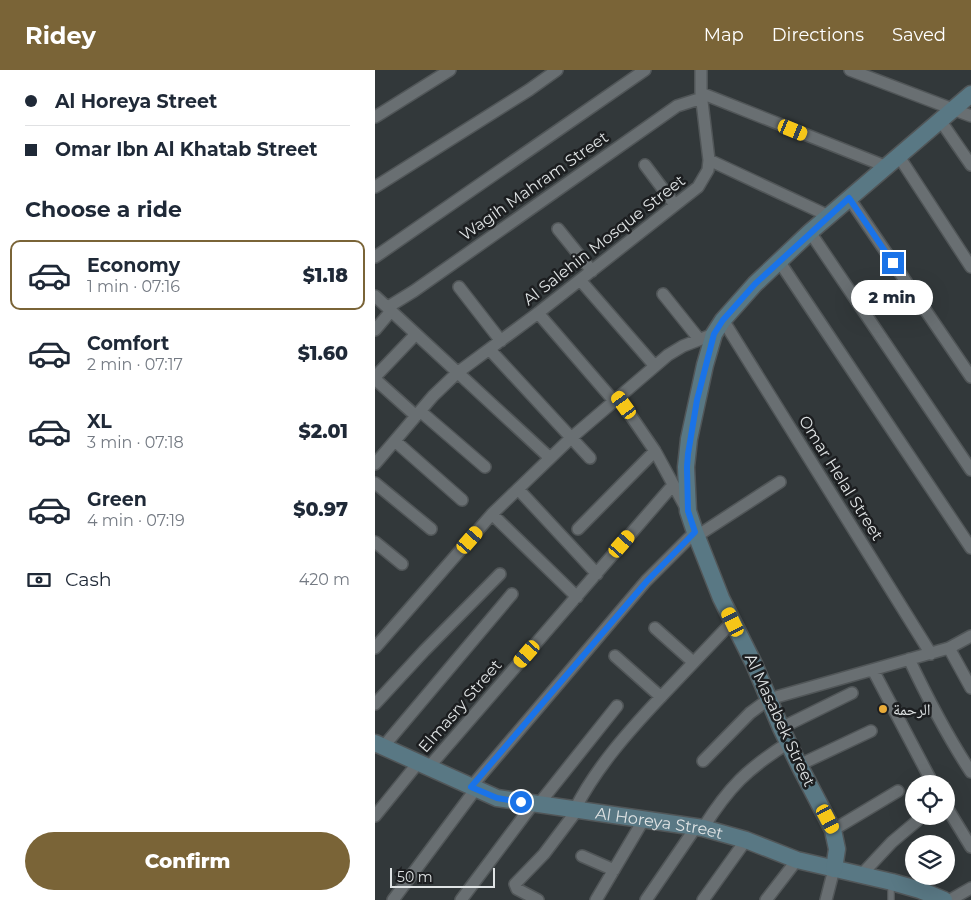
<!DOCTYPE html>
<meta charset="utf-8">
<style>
body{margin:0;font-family:Montserrat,"Noto Naskh Arabic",sans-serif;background:#f6f6f7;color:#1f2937;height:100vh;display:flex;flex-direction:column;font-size:19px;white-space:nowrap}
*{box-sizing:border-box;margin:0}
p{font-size:16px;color:#747a83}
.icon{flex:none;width:28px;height:28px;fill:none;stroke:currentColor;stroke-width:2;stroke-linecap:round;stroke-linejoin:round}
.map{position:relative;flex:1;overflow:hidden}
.drawer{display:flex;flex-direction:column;background:#fff;width:375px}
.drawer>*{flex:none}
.banner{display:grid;align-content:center;height:110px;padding:0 25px;background:#fff}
.buttons{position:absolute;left:530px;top:705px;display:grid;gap:10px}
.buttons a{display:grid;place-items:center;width:50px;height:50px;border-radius:50%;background:#fff;box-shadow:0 5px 20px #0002;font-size:25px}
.scale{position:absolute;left:15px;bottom:12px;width:105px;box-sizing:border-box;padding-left:5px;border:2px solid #dfe3e4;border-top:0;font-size:14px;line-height:18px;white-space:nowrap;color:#dfe3e4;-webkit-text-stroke:4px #1c1e20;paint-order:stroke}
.end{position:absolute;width:22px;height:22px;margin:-11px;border:6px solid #1a73e8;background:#fff;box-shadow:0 0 0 2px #fff}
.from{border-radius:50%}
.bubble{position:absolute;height:35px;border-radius:18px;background:#fff;box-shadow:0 5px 20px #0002;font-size:16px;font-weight:800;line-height:35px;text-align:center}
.car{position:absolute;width:15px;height:30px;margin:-15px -8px;border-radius:6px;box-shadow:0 0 4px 1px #0007;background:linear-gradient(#f5c518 24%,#345 0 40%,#f5c518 0 76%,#345 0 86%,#f5c518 0)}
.banner b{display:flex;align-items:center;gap:18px;height:48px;font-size:19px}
.banner b+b{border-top:1px solid #e0e1e3}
.banner i{width:12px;height:12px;background:#1f2937}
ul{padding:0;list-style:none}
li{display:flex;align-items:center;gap:15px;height:70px;margin:0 10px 8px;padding:0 15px;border:2px solid transparent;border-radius:10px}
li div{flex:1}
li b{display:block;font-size:19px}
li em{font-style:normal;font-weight:800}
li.selected{border-color:#7a6437}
li>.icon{width:45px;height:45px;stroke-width:1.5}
h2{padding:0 25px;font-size:22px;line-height:60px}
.pay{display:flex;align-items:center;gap:12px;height:55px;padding:0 25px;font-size:19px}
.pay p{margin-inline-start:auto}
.button{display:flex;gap:10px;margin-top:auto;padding:10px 25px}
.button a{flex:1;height:58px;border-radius:30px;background:#7a6437;color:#fff;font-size:20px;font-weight:800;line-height:58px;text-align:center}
header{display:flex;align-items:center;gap:30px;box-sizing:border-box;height:70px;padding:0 25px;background:#7a6437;color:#fff}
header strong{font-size:24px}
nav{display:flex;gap:28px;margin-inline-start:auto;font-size:18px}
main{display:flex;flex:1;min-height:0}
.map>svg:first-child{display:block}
</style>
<header>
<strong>Ridey</strong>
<nav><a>Map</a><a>Directions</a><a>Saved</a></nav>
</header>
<main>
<section class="drawer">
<div class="banner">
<b><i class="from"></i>Al Horeya Street</b>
<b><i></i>Omar Ibn Al Khatab Street</b>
</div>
<h2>Choose a ride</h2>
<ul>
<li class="selected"><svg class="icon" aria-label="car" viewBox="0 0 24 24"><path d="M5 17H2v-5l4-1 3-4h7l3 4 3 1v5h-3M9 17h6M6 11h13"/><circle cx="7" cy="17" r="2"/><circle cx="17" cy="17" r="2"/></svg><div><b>Economy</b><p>1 min · 07:16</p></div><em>$1.18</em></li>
<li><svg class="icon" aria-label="car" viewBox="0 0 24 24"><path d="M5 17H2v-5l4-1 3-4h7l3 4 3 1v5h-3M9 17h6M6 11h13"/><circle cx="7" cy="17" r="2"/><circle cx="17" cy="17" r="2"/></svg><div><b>Comfort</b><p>2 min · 07:17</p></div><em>$1.60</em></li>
<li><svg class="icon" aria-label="car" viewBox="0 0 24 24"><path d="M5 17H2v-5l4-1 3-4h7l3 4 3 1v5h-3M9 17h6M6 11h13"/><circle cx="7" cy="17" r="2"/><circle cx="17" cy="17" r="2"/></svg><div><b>XL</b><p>3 min · 07:18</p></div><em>$2.01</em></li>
<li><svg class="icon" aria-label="car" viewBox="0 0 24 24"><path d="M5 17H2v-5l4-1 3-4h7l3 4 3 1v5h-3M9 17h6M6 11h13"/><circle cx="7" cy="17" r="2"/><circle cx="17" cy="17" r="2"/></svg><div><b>Green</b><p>4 min · 07:19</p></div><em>$0.97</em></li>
</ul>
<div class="pay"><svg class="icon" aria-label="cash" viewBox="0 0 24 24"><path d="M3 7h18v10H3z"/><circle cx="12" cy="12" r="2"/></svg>Cash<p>420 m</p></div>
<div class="button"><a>Confirm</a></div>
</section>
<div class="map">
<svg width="596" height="830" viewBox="0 0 596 830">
<rect width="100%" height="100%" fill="#32383a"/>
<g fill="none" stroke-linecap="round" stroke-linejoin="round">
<g stroke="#515658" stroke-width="8">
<path id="lane" d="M 516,830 L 516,815"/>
</g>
<g stroke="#515658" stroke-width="14">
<path id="street" d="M 475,0 L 596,46
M 326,23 L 510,96
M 0,47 L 75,0
M 565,50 L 596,95
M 523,85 L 596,197
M 334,90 L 454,146
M 270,95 L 300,135
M 0,117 L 154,20 L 182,0
M 474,128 L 596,307
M 183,159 L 217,201
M 435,162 L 596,400
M 0,187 L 270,0
M 404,191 L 596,478
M 205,210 L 279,295
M 84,217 L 126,271
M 288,224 L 324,269
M 0,226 L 175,388
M 13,237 L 39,221 L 302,36 L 327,28
M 163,243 L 239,331
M 348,250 L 556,584
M 0,260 L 16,241
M 115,280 L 215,388
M 0,307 L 41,264
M 0,309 L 41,346
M 243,327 L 280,381 L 311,438
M 45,341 L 110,397
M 20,371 L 87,430
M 0,394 L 58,326 L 82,303 L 163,243 L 323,117 L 333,100 L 334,90 L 326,23 L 326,0
M 0,413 L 56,459
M 143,419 L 222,504
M 117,444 L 202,527
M 203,459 L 280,381
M 322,466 L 405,412
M 0,472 L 27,494
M 280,558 L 318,592
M 0,578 L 117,444 L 196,368 L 293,285 L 308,276 L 339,264
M 574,578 L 596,618
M 240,586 L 286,627
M 534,589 C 553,629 572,666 596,702
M 498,600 L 558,714
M 0,634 L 49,581 L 125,504
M 406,658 L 477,623
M 8,677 L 137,524
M 328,691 L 375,643 L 394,629 L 574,578 L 596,566
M 424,695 L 496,661
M 53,698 L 298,415
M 96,717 L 271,511 L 320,462
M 163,735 L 242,636
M 571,736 L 596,777
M 200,739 C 221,698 252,663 283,630 C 308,604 332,578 357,552
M 0,746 L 43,693
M 328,758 C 354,717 372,699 413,673
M 458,760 L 523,721
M 207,786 L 239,800
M 487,804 L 517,772 L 542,751
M 18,830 L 100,720
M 86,830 L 158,734
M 163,830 L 142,819 L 140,814 L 169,784 L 203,739
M 221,830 L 269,749
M 271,830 L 321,757
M 328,830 L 371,770
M 391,830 L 422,790
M 451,830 L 459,799
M 575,830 L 596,818"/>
</g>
<g stroke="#515658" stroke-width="19">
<g id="secondary">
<path id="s1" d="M 0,673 L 122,728 L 328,758 L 371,770 L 422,790 L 517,812 L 545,820 L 569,830"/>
<path d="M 459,799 L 462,779 L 458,760 L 424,695 L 406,658 L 379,594 L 346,528 L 320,462 L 313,441 L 311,397 L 314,369 L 330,295 L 339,264 L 348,250 L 380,214 L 435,162 L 596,24"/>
</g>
</g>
<use href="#lane" stroke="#696f72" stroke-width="5.5"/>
<use href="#street" stroke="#696f72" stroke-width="11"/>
<use href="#secondary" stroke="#597884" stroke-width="16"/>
</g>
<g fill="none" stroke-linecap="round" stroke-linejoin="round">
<path stroke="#1a73e8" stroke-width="6" d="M 146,732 L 122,728 L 96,717 L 272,511 L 320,462 L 313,441 L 312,397 L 313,384 L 322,330 L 339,264 L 348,250 L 380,214 L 474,128 L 518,193"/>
</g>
<circle fill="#e9ab38" stroke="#1c1e20" stroke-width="2" cx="508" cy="639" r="5"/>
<g text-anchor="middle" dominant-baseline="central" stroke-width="5" stroke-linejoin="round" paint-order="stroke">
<g font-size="16" fill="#dfe3e4" stroke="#1c1e20">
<text transform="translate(159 116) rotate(-35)">Wagih Mahram Street</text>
<text transform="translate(229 170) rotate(-38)">Al Salehin Mosque Street</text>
<text transform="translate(466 408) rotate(58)">Omar Helal Street</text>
<text transform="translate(85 636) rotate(-49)">Elmasry Street</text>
<text transform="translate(405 650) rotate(65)">Al Masabek Street</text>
<text stroke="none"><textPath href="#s1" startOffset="298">Al Horeya Street</textPath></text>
</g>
<g font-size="16" fill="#dfe3e4" stroke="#1c1e20" text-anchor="start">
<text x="518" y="639">الرحمة</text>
</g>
</g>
</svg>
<div class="buttons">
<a><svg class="icon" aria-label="locate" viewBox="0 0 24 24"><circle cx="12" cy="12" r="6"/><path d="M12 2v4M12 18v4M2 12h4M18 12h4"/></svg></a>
<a><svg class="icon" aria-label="layers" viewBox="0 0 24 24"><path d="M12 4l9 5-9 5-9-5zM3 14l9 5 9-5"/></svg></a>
</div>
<div class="scale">50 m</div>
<i class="end from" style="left:146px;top:732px"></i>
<i class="end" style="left:518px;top:193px"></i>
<div class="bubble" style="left:476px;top:210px;width:82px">2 min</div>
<i class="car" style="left:418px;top:60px;rotate:112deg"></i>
<i class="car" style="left:249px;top:335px;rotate:324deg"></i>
<i class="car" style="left:95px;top:470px;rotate:41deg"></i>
<i class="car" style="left:247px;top:474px;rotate:41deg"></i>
<i class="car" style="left:358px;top:552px;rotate:334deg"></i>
<i class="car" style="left:152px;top:584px;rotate:221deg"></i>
<i class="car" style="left:453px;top:749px;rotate:152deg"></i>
</div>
</main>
